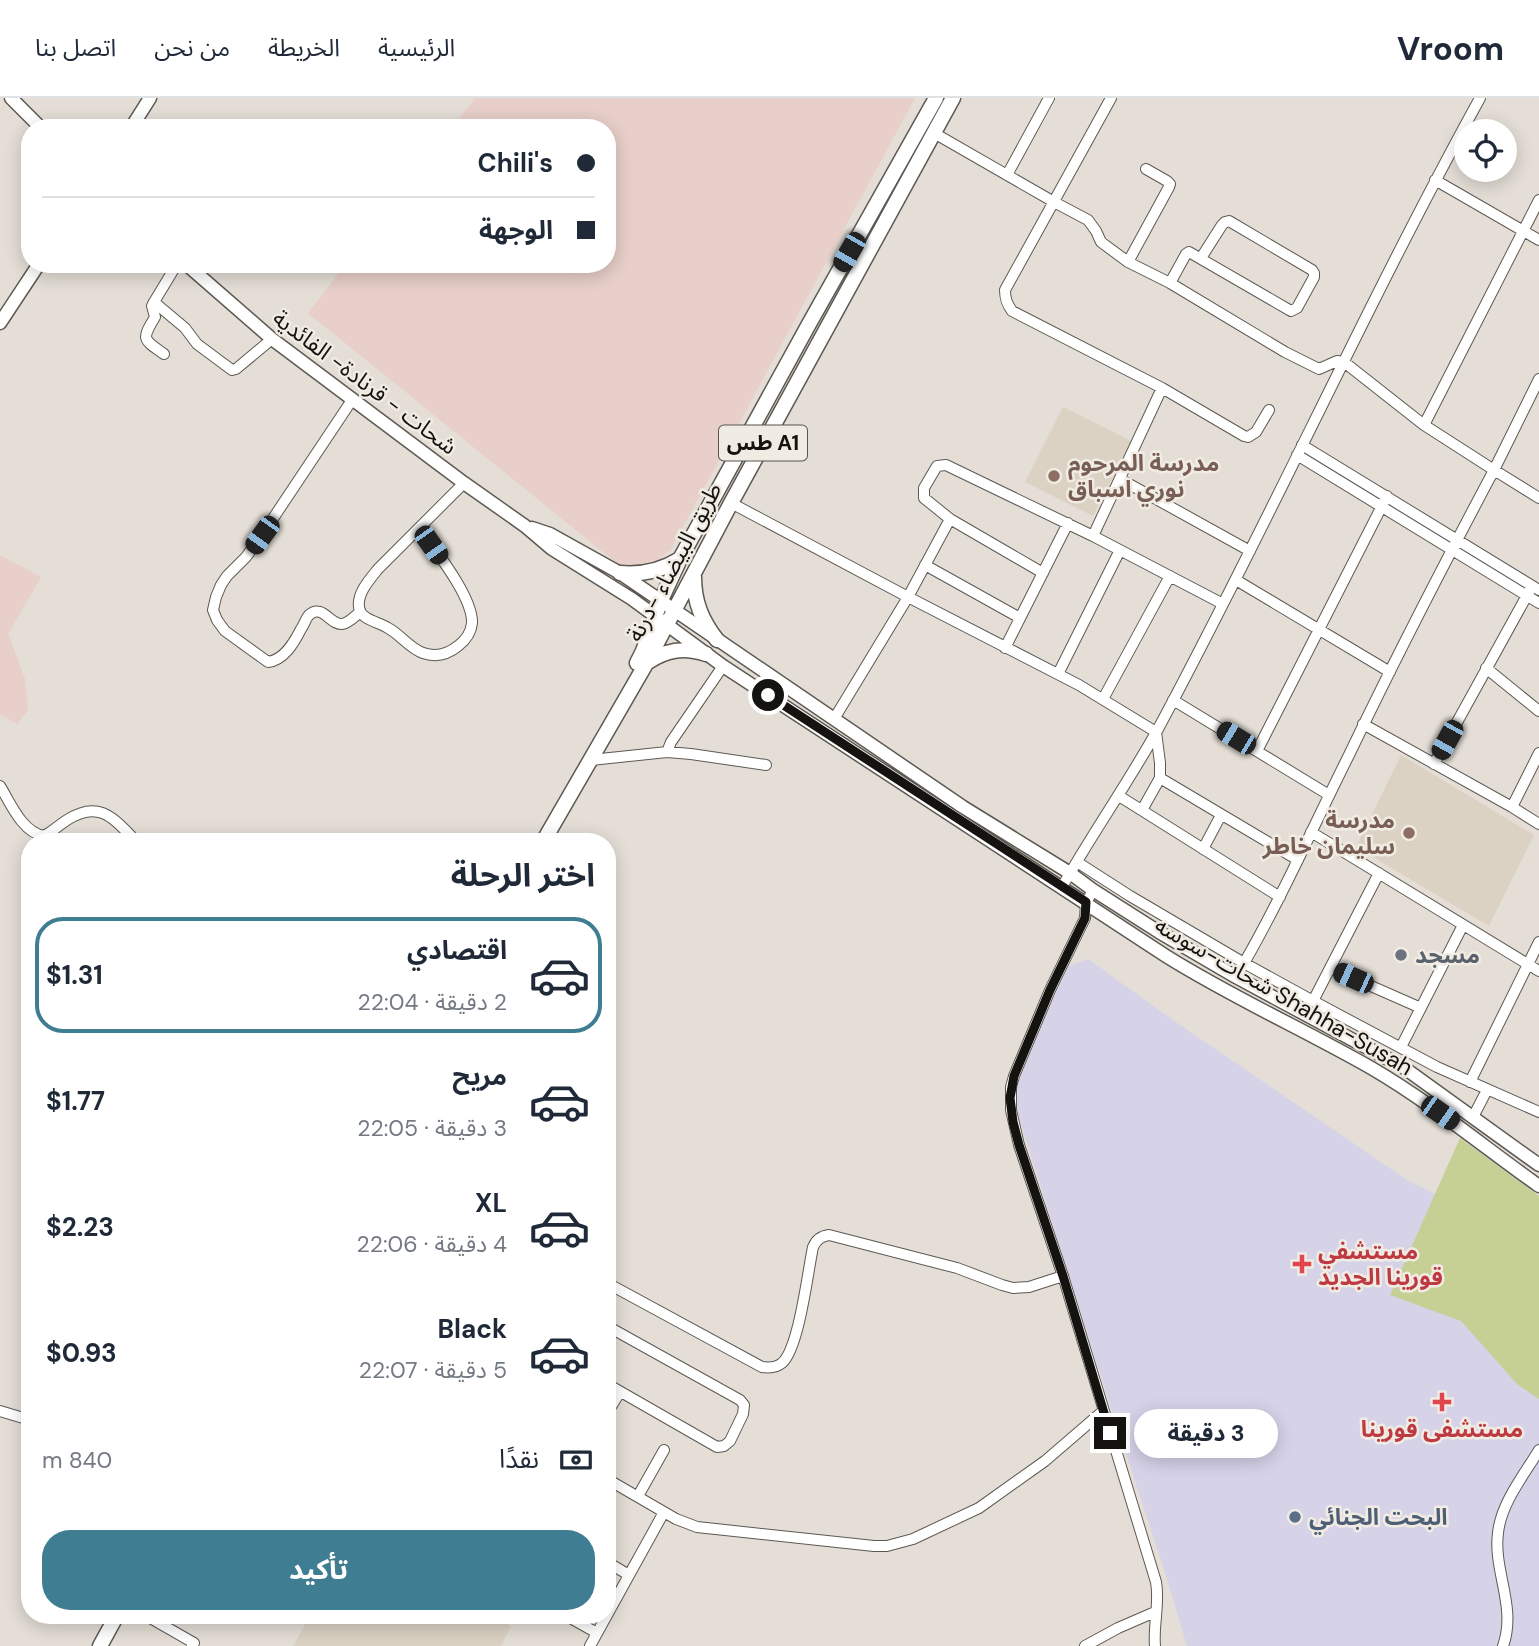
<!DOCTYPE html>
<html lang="ar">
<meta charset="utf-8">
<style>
body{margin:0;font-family:"DM Sans","Noto Sans Arabic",sans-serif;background:#f6f6f7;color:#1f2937;direction:rtl;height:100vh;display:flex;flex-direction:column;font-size:26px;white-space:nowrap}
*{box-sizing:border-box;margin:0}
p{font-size:23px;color:#747a83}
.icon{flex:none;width:38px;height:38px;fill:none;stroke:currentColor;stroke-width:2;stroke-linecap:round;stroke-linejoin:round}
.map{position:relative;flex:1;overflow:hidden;direction:ltr}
.details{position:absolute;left:21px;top:735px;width:595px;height:791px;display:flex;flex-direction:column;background:#fff;border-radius:28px;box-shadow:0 4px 18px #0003;direction:rtl}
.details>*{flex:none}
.banner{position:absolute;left:21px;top:21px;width:595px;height:154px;border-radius:28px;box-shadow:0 4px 18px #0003;direction:rtl;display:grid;align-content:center;height:154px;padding:0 21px;background:#fff}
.buttons{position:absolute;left:1454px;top:21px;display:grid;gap:14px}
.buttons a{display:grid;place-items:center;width:63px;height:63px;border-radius:50%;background:#fff;box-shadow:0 4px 18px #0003;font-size:35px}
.end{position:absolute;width:32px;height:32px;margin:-16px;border:9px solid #151310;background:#fff;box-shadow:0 0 0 4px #fff}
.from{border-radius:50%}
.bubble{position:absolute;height:49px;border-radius:24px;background:#fff;box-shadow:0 4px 18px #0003;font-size:23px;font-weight:700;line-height:49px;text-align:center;direction:rtl}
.car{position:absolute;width:21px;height:42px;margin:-21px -10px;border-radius:9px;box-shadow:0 0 5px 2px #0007;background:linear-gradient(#222 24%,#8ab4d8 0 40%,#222 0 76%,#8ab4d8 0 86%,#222 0)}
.banner b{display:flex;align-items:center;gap:24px;height:66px;font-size:26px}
.banner b+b{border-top:2px solid #e0e1e3}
.banner i{width:18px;height:18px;background:#1f2937}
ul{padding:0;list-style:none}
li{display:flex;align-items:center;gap:21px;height:116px;margin:0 14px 10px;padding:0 7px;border:4px solid transparent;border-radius:28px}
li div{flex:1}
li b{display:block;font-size:26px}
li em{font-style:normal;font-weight:700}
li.current{border-color:#3e7d92}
li>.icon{width:63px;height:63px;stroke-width:1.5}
h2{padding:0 21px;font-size:32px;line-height:84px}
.pay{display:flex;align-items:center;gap:18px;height:77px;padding:0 21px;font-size:26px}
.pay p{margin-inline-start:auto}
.action{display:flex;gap:14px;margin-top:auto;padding:14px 21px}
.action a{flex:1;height:80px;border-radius:28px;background:#3e7d92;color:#fff;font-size:28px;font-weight:700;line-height:80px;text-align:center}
header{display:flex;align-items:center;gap:42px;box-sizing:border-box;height:98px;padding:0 35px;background:#fff;border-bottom:2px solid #e0e1e3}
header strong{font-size:33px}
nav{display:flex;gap:38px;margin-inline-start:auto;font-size:24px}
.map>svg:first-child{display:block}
</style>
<header>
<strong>Vroom</strong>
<nav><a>الرئيسية</a><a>الخريطة</a><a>من نحن</a><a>اتصل بنا</a></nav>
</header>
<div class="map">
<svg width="1539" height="1548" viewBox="0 0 1539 1548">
<rect width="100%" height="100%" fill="#e4ded6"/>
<path fill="#dbd2c3" d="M 1063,309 L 1131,343 L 1093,418 L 1025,384 Z
M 1401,657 L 1534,737 L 1489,828 L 1356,749 Z
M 310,1517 L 490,1517 L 511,1528 L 501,1548 L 293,1548 Z"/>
<path fill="#e8cfc9" d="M 475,0 L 915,0 L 671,451 L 656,464 L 637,468 L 620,468 L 308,215 L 346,166 L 607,166 L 607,30 L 452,30 Z
M 0,457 L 41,479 L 8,536 L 25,581 L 28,612 L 17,626 L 0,616 Z"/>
<path fill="#d6d2e8" d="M 1088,861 L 1170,920 L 1407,1082 L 1435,1096 L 1460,1040 L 1539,1098 L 1539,1548 L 1187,1548 L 1165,1475 L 1086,1233 L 1014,1003 L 1015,992 L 1063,870 Z"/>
<path fill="#c6d095" d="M 1460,1040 L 1539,1098 L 1539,1301 L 1517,1286 L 1461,1223 L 1390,1197 Z"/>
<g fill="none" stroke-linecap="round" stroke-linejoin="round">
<g stroke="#5d5952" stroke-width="12">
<path id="minor" d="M 1111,0 L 1005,192 C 1005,201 1007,206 1012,213 L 1162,290 L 1244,338 L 1248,339 L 1256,334 L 1269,312
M 934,35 L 1054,104 L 1088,122 L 1096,133 L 1101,144 L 1128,164 L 1170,185 L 1285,254 L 1319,271 L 1337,263 L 1344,264 L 1424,327 L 1494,372 L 1539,281
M 1007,77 L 1049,0
M 1435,82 L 1539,142
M 1128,164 L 1169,89 L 1170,86 L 1167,83 L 1146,71
M 1170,185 L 1186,156 L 1189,154 L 1291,213 L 1297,210 L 1314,179 L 1314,175 L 1312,172 L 1229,123 L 1225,124 L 1222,127 L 1201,160
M 154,204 L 185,230 L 197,246 L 232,272 L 236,271 L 272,241
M 164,256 C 143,241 141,242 155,219 L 152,208 L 154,204 L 177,166
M 352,302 L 262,437 L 246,459 L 227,478 L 221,487 L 216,499 L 213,512 L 217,522 L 225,533 L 268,564 C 284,562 294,545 301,531 C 304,527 306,520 309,517 C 322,505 330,527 342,526 C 349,525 355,518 360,514
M 1424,327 L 1539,102
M 1302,347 L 1539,492
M 1297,357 L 1539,505
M 1120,381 L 1250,453
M 731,405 L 908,499 L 1079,587 L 1156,634 L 1160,665 L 1160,680 L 1142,712
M 420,431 C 435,452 473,499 472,525 C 471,535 466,542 458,548 C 448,556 437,560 423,555 C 409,550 401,537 388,530 C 379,524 360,522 359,509 C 357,495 370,481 378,471 L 464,385
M 1093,438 L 1162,290
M 925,467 L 1020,520
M 1043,475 L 950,421 L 924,400 L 924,390 L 937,368 L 946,367 L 1093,438 L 1223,506
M 1236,482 L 1390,574
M 1005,550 L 1068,425
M 723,568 L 671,644 L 667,654 L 691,656 L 766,667
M 1486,570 L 1539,613
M 1058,576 L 1120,452
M 1103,601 L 1170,478
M 1173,602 L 1329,697
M 834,621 L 908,499 L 950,421
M 1363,626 L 1512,709 L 1539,726
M 1257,653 L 1387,398
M 591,662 L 667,654
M 1434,666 L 1530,492
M 1160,680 L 1298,762
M 0,688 C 11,706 22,734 44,738 C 52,734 59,727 67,722 C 100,701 114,721 137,744
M 1119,698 L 1280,799
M 1512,709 L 1539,655
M 1311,734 L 1539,873
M 1203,751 L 1221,717
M 1077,764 L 1130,798 L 1244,865 L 1313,903 L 1437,969 L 1539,1014
M 1062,789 C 1092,736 1128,685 1158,631 C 1270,423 1366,207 1480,0
M 1093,792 L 1086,805 L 1085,820 L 1050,892 L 1014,978 L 1011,989 L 1011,1012 L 1019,1047 L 1063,1178 L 1156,1484 C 1160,1505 1153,1527 1155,1548
M 1330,870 L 1421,910
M 1236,879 C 1278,808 1312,731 1349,657 C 1395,561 1444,466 1494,372 L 1539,400
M 1313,903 L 1379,775
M 1401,949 L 1463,827
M 1470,984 L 1539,844
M 1473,1019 L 1487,992
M 607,1185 L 762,1269 C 769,1270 776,1270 782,1265 C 799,1251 808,1172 813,1149 C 816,1142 821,1138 829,1137 L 957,1170 L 1002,1187 L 1013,1190 L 1029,1189 L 1063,1178
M 607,1228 L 740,1302 L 744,1307 L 743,1316 L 730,1343 L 724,1348 L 717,1349 L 607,1286
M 0,1313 L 30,1322
M 607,1315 L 620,1294
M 607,1381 L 676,1421 L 697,1429 L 874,1448 L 887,1448 L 913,1441 L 979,1410 L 1045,1363 L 1103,1313
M 638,1398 L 664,1352
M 607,1464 L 629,1477
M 145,1517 L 194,1545 L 192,1548
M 565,1517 L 597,1535
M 607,1517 L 664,1414
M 590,1548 L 607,1517
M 1085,1548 L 1118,1530 L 1155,1514
M 1503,1548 C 1517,1509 1493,1473 1498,1435 C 1501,1405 1524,1377 1539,1352"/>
</g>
<g stroke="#5d5952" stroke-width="15">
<path id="major" d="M 11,0 L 41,30
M 131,30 L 150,0
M 186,166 L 272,241 L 464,385 L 525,428 L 552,451 L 632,501 L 723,568 L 1166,858 C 1233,900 1305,932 1373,971 C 1431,1005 1484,1049 1539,1088
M 0,225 L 39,166
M 532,430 L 550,436 L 620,475 L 963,709 L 1070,775 L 1093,792 L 1159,834 L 1236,879 L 1403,969 L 1539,1067"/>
</g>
<g stroke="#5d5952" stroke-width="17">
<path id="highway" d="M 620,475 C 642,477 661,473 680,461
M 694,479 C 694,504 702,523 717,542
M 648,564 C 667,551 685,549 706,556
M 637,565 L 643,553 L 661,502 L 680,461 L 809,226 L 936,0
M 543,744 L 647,564 L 731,405 L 953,0
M 100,1548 L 117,1517"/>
</g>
<use href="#minor" stroke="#fff" stroke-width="10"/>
<use href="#major" stroke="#fff" stroke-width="12"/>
<use href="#highway" stroke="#fff" stroke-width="14"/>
</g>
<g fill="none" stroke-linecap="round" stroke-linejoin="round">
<path stroke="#151310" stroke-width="9" d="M 768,597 L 1086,804 L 1085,820 L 1050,892 L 1014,978 L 1010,1000 L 1013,1024 L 1019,1047 L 1063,1178 L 1110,1335"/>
</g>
<g fill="#8d6e63" stroke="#f1ece3" stroke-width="2.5">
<circle cx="1054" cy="378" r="7"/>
<circle cx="1409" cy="735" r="7"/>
</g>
<circle fill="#6b7280" stroke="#f1ece3" stroke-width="2.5" cx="1401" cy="857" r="7"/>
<g fill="#e0444e" stroke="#f1ece3" stroke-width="2.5">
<path d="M1298.5 1155.5h7v7h7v7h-7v7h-7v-7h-7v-7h7z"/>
<path d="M1438.5 1293.5h7v7h7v7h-7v7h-7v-7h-7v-7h7z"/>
</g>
<circle fill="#5c6f8a" stroke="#f1ece3" stroke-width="2.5" cx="1295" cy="1419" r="7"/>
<g text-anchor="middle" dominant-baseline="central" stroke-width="5" stroke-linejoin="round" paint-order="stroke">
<rect fill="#f1ece3" stroke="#57544f" stroke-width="2" x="719" y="327.5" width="88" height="35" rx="5"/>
<g font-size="21" font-weight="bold" fill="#151310">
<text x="763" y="345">طس A1</text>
</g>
<g font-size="23" fill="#151310" stroke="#f1ece3">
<text transform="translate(365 284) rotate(37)">شحات - قرنادة- الفائدية</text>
<text transform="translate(674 464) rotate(-62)">طريق البيضاء -درنة</text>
<text transform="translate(1284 898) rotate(30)">شحات-سوسه Shahha-Susah</text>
</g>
<g font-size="23" font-weight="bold" fill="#785e54" stroke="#f1ece3" text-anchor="start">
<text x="1068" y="365">مدرسة المرحوم<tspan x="1068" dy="26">نوري اسباق</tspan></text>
<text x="1395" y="722" text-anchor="end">مدرسة<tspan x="1395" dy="26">سليمان خاطر</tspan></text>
</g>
<g font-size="23" font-weight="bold" fill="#5b616d" stroke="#f1ece3" text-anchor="start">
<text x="1415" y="857">مسجد</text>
</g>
<g font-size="23" font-weight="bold" fill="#be3a42" stroke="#f1ece3" text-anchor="start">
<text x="1318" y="1153">مستشفي<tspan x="1318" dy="26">قورينا الجديد</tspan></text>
<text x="1442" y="1331" text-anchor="middle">مستشفى قورينا</text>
</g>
<g font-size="23" font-weight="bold" fill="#4e5e75" stroke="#f1ece3" text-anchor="start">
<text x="1309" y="1419">البحت الجنائي</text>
</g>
</g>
</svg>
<div class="buttons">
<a><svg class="icon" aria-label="locate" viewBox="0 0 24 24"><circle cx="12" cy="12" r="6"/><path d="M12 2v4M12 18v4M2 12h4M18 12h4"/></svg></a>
</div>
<i class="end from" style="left:768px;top:597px"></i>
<i class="end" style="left:1110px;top:1335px"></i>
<div class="bubble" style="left:1134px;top:1311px;width:144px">3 دقيقة</div>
<i class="car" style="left:849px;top:154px;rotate:210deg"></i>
<i class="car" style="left:262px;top:437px;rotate:216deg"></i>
<i class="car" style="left:431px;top:447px;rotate:145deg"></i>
<i class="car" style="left:1236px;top:640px;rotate:301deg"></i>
<i class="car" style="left:1447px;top:642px;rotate:209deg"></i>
<i class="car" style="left:1353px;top:880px;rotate:294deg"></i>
<i class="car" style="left:1440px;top:1015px;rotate:125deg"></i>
<div class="banner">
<b><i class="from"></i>Chili's</b>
<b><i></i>الوجهة</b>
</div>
<section class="details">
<h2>اختر الرحلة</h2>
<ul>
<li class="current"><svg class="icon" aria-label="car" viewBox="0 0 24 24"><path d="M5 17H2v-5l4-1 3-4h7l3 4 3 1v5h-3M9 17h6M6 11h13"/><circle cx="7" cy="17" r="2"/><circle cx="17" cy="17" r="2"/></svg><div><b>اقتصادي</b><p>2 دقيقة · 22:04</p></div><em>$1.31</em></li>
<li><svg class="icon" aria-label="car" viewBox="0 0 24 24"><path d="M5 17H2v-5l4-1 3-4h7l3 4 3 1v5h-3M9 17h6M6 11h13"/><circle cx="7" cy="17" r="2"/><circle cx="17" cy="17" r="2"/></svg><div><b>مريح</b><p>3 دقيقة · 22:05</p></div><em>$1.77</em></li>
<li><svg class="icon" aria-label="car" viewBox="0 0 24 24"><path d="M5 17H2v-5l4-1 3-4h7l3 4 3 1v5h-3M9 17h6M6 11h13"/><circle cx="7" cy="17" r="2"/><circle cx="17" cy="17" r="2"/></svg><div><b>XL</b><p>4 دقيقة · 22:06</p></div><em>$2.23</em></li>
<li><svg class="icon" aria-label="car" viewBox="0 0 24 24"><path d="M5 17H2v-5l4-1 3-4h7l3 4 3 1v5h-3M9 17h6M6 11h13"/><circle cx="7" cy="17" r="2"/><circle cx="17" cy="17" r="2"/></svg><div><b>Black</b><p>5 دقيقة · 22:07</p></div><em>$0.93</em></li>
</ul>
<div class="pay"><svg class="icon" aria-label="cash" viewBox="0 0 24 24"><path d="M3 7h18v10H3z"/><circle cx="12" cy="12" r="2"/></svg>نقدًا<p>840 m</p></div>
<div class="action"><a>تأكيد</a></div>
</section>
</div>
